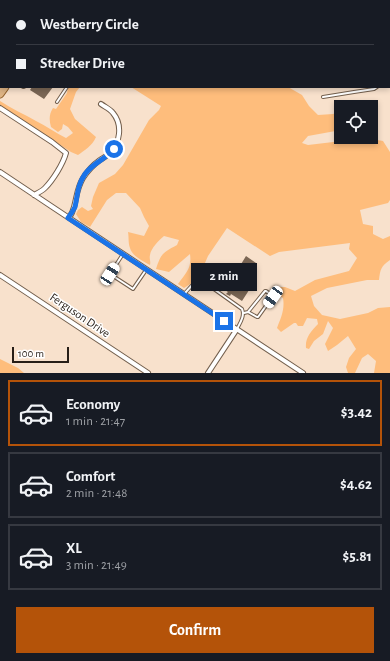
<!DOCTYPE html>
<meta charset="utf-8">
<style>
body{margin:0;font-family:"Alegreya Sans",sans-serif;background:#20242c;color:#f1f3f6;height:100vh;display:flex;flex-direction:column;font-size:15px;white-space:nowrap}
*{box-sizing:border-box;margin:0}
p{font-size:13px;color:#9ea1a6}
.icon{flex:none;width:22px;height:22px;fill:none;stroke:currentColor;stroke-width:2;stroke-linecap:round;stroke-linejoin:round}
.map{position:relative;height:373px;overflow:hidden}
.sheet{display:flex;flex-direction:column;background:#171b24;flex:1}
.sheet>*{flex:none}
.guide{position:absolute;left:0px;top:0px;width:390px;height:88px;box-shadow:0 2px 6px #0003;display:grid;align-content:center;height:88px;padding:0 16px;background:#171b24}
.fabs{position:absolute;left:334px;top:100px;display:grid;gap:8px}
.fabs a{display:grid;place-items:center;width:44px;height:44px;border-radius:0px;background:#171b24;box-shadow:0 2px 6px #0003;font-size:20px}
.scale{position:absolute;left:12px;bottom:10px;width:57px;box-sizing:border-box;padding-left:4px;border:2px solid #271e17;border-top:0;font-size:11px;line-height:14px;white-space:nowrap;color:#271e17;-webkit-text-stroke:3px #fff;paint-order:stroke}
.end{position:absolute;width:18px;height:18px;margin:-9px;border:5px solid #1a73e8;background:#fff;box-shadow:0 0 0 2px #fff}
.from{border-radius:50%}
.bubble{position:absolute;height:28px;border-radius:0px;background:#171b24;box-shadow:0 2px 6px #0003;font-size:13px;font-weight:700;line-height:28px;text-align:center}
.car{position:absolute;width:12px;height:24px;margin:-12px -6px;border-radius:5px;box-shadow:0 0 3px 1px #0007;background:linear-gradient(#fff 24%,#345 0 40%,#fff 0 76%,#345 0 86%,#fff 0)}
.guide b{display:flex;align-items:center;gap:14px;height:38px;font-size:15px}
.guide b+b{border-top:1px solid #363941}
.guide i{width:10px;height:10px;background:#f1f3f6}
ul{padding:7px 0 0;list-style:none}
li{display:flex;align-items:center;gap:12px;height:66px;margin:0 8px 6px;padding:0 8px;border:2px solid #363941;border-radius:0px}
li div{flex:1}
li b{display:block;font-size:15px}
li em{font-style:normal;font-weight:700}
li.active{border-color:#b45309}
li>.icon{width:36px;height:36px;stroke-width:1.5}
.primary-button{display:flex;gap:8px;margin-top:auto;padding:8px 16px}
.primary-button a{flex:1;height:46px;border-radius:0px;background:#b45309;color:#fff;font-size:16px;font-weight:700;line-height:46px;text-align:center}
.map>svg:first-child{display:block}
</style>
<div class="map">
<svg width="390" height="373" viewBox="0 0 390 373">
<rect width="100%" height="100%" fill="#f8e1cc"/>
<path fill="#febd7c" d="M 208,0 L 385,0 L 386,1 L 210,1 Z
M 68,87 L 80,87 L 76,92 L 70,109 L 75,119 L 96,137 C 92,146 85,150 78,155 L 71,152 L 0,105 L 0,101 C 12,109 24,114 36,121 C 46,126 56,133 66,138 L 73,133 L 68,127 L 63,124 L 62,129 L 58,132 L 51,127 C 49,120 49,114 53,108 L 56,109 L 67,93 Z
M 131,87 L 288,87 L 302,95 L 309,106 L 318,115 L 333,114 L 341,111 L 341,130 L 308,136 L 302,143 L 308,145 L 367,138 L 383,141 L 390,152 L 390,200 L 388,203 L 360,210 L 363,224 L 373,226 L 373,234 L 383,239 L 390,236 L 390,260 C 381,266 380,270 379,280 L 367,280 L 327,288 L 311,296 L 314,306 L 322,315 L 340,319 L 368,313 L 378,308 L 390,307 L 390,373 L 374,373 L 376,361 L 368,354 L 362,358 L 355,373 L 348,373 L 346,367 L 349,358 L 356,349 L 348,336 L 337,345 L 328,351 L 325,344 L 333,328 L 328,321 L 323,334 L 314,341 L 309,349 L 306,348 C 305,338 311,331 318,324 L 317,319 L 307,318 L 303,326 L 298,326 L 296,323 L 294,323 L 281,332 L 277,328 C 281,318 285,309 283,298 L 276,293 L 280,287 L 285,287 L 295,291 L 315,280 L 349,271 L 357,258 L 349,249 L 350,243 L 279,252 L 270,256 L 227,228 L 208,256 L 198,279 L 184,288 L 178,284 C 186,273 192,268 190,254 L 169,272 L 156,269 C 161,254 162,253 177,245 L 179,240 L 164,236 C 159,240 151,248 150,255 C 149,259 151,261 150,265 C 143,261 132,256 130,248 C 128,243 129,237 128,232 L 144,236 L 149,226 L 144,217 L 140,208 L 126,193 L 116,193 L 107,200 L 90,227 L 81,222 L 76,214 L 78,210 L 82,207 L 88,211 L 93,209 L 91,206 L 93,197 L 99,183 L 115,174 L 123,165 L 149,120 L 159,110 L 161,106 Z
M 0,359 L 18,368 L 24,373 L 0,373 Z"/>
<path fill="#7b6755" d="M 32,87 L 53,87 L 44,99 L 30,90 Z
M 246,256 L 256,263 L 248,275 L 249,276 L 244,283 L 251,287 L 242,301 L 231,294 L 230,296 L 226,294 L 228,292 L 206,278 L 213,267 L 232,279 Z"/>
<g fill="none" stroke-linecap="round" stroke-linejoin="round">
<g stroke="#735f4d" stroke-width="4">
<path id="lane" d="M 94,0 L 96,1
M 120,0 L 121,1
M 178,0 L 179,1
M 88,1 L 89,0
M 134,1 L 135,0
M 389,78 L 390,77
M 23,87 L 24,87
M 323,97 L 354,92 L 374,89 L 377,87
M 57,102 L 67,87
M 123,254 L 110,274 L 133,289 L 146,270
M 185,293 L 195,282 L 204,282 L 242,309 C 245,316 240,323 237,329
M 244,313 L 248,312 L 265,291 L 266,291 L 273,296 L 258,317 L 257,317 L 248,312"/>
</g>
<g stroke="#735f4d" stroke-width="6">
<path id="street" d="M 0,108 L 52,142 L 66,153 C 63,164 53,180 45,188 C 42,191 38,193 34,195
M 0,172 L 54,208 L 303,373
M 69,218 C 71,215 73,211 74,207 C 77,196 77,188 83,178 C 88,170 93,165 100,160 C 103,158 107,156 110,153 C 120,143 123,125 113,113 C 110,109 105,107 101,104
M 0,275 L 148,373
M 208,373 L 237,329"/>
</g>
<g stroke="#905f29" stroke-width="9">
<path id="primary" d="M 62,1 L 63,0
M 0,94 L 5,87"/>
</g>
<use href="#lane" stroke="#fff" stroke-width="2"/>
<use href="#street" stroke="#fff" stroke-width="4"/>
<use href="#primary" stroke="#deb485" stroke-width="7"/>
</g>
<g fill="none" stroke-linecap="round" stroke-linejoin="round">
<path stroke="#1a73e8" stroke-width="5" d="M 114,149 C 106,159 94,162 85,174 C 77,186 78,194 75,207 C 73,211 71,214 68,218 L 224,321"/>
</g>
<g text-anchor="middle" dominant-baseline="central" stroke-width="3" stroke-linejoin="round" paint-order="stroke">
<g font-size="12" fill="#271e17" stroke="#fff">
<text transform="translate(80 315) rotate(34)">Ferguson Drive</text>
</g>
</g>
</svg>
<div class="fabs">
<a><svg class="icon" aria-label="locate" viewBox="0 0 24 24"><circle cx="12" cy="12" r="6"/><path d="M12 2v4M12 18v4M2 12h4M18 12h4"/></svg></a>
</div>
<div class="scale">100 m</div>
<i class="end from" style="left:114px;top:149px"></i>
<i class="end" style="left:224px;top:321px"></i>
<div class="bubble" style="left:191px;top:263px;width:66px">2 min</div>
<i class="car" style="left:110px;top:274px;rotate:33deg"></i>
<i class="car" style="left:273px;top:297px;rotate:216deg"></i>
<div class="guide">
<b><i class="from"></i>Westberry Circle</b>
<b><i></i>Strecker Drive</b>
</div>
</div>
<section class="sheet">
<ul>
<li class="active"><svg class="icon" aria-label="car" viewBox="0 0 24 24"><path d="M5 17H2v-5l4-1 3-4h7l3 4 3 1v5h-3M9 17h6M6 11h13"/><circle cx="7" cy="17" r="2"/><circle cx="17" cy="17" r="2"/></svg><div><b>Economy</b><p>1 min · 21:47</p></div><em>$3.42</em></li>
<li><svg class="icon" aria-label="car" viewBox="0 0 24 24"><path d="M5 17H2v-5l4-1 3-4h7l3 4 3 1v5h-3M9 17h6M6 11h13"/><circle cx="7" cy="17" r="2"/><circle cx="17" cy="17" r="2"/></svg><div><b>Comfort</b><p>2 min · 21:48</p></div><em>$4.62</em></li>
<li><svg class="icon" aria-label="car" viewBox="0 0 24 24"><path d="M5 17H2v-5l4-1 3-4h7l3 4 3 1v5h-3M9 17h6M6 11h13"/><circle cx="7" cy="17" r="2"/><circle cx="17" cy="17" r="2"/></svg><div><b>XL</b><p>3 min · 21:49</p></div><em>$5.81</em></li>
</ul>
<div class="primary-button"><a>Confirm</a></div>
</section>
